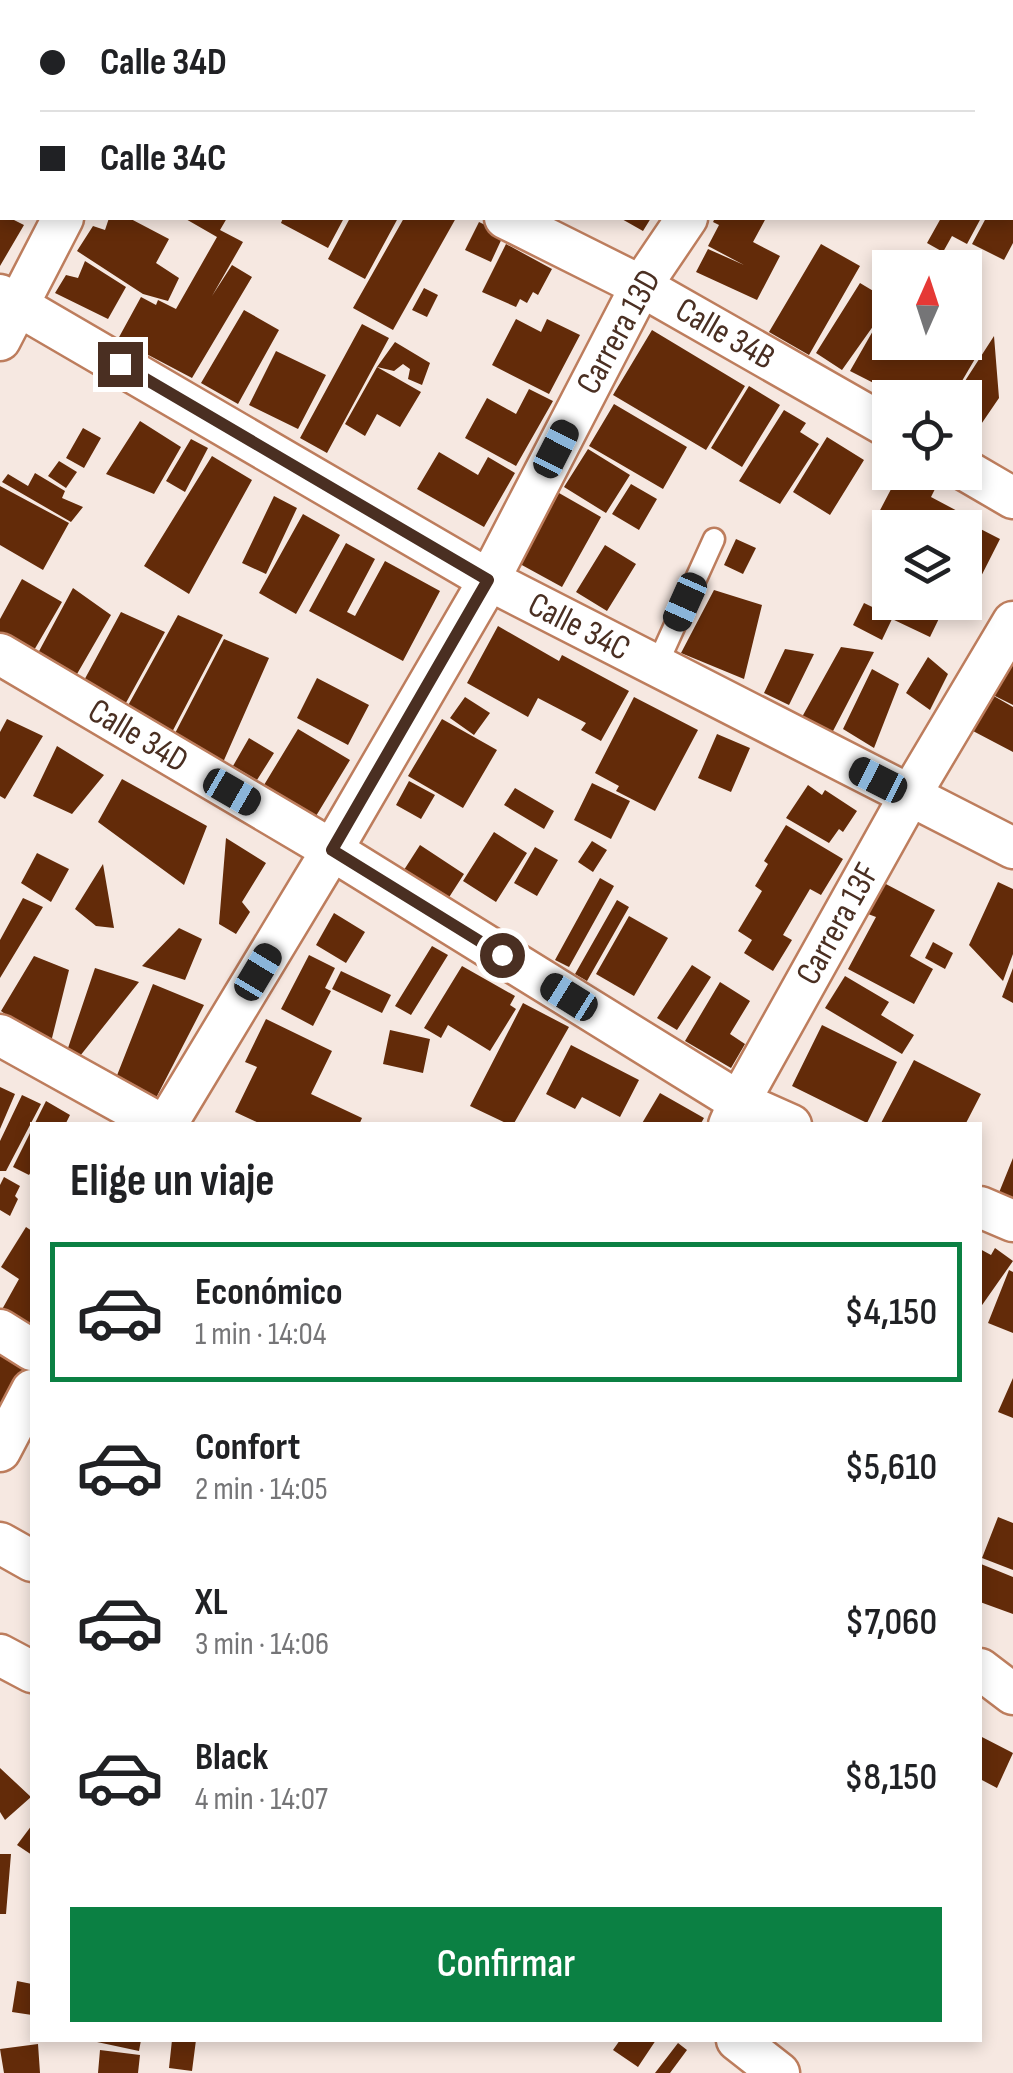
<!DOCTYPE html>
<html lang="es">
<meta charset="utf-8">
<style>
body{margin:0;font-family:"Sofia Sans Condensed",sans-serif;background:#f2f2f2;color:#202124;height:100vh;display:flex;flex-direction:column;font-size:38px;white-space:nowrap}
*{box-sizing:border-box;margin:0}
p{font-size:32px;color:#757577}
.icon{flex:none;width:55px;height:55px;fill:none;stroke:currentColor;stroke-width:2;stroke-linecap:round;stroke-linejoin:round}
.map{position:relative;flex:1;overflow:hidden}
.drawer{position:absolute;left:30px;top:1122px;width:952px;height:920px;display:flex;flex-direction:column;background:#fff;border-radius:0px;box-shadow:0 5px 15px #0003}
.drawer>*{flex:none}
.hud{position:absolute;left:0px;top:0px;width:1015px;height:220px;box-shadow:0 5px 15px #0003;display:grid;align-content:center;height:220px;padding:0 40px;background:#fff}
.needle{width:65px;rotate:3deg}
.controls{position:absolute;left:872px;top:250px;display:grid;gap:20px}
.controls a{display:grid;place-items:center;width:110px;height:110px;border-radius:0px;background:#fff;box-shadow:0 5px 15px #0003;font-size:50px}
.end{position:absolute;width:45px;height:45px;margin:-22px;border:12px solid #4a2f22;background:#fff;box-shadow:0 0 0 5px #fff}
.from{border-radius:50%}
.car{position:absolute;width:30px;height:60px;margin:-30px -15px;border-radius:12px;box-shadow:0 0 8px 2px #0007;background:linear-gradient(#222 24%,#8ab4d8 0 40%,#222 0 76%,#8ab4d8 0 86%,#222 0)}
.hud b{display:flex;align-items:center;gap:35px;height:95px;font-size:38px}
.hud b+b{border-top:2px solid #e0e0e0}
.hud i{width:25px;height:25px;background:#202124}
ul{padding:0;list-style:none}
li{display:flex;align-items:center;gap:30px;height:140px;margin:0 20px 15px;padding:0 20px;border:5px solid transparent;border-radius:0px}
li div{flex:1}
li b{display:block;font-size:38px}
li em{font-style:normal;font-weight:600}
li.active{border-color:#0b8043}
li>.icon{width:90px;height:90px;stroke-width:1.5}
h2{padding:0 40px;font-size:45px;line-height:120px}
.button{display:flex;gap:20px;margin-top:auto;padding:20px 40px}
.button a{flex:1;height:115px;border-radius:0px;background:#0b8043;color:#fff;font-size:40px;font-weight:600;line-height:115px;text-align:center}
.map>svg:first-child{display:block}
</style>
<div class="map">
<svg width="1013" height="2073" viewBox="0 0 1013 2073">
<rect width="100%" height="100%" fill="#f6e8e1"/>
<path fill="#632b09" d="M 0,218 L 10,218 L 24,225 L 0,266 Z
M 109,218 L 129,218 L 169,239 L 156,263 L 179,278 L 168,301 L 143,294 L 77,251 L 93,226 L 105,230 Z
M 184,218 L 227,218 L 220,230 L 243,242 L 212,296 L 232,265 L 252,277 L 192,378 L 118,339 L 141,297 L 156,305 L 158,300 L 176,309 L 217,237 Z
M 283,218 L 344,218 L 328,248 L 281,223 Z
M 350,218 L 398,218 L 365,279 L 328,259 Z
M 404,218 L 456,218 L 393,330 L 353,308 Z
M 620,218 L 651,218 L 643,231 Z
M 715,218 L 766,218 L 753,242 L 780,256 L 757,300 L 696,272 L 708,249 L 744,265 L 708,246 L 719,225 L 713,222 Z
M 941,218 L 981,218 L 967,244 L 952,236 L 943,252 L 927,243 Z
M 986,218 L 1013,218 L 1013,243 L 1004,260 L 972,244 Z
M 479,222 L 504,234 L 491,262 L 465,250 Z
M 506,244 L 552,269 L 538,295 L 533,292 L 527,303 L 520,299 L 516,307 L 482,292 Z
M 821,244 L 860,266 L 809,355 L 769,332 Z
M 85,261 L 126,287 L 108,319 L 55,293 L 66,275 L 78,278 Z
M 860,283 L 890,301 L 890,342 L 961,342 L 979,352 L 952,398 L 903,398 L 850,371 L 886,308 L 842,370 L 816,353 Z
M 424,288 L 438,295 L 427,317 L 412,310 Z
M 244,310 L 279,330 L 238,404 L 201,383 Z
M 516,319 L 541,332 L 547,319 L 580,335 L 549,394 L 492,365 Z
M 362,324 L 389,338 L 327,453 L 300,438 Z
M 652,330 L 745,386 L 706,450 L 613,395 Z
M 994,336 L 999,398 L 971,439 L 965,435 L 965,398 L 954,398 Z
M 395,342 L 430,363 L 422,385 L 408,379 L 410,369 L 403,364 L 394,371 L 377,367 L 421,392 L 400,427 L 377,414 L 365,436 L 345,424 L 377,367 Z
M 276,351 L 326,375 L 298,429 L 249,405 Z
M 749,386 L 780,405 L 742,467 L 711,448 Z
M 529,389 L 553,401 L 516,466 L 465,438 L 487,398 L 516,414 Z
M 614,404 L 687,447 L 663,489 L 589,446 Z
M 784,410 L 806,423 L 800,432 L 819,444 L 780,504 L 739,481 Z
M 140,421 L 181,447 L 154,494 L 106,474 Z
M 83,428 L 101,438 L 84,468 L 66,458 Z
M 827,437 L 864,460 L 830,515 L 793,492 Z
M 191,439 L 208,448 L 185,492 L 166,481 Z
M 588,449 L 630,475 L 606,513 L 564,487 Z
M 439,452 L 478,475 L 488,457 L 515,473 L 484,527 L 417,489 Z
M 212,456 L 252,480 L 189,594 L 144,566 Z
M 59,461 L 77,472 L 66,488 L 48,476 Z
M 900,472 L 935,489 L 931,497 L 963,514 L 961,519 L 1000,539 L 965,608 L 965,528 L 899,528 L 877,516 Z
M 35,473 L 65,491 L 62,498 L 83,507 L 71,522 L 2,482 L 8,474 L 28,486 Z
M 631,484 L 657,499 L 639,530 L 612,514 Z
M 0,486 L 69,523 L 43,570 L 0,545 Z
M 559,493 L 601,517 L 562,587 L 520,564 Z
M 274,496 L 297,508 L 266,574 L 242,563 Z
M 303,514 L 340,535 L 296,614 L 259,593 Z
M 736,539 L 756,548 L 743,574 L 724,565 Z
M 346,543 L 375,559 L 347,612 L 355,616 L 385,561 L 440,591 L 403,661 L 309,611 Z
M 605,545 L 636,564 L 607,611 L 576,592 Z
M 22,579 L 62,602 L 33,652 L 0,632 L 0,619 Z
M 73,588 L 111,615 L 77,674 L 37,655 Z
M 714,590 L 762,605 L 744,679 L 681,653 Z
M 900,602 L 947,602 L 930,637 L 892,619 L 882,640 L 853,625 L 864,603 L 893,617 Z
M 121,612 L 165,632 L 122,710 L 81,686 Z
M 178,615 L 223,635 L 170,736 L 125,711 Z
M 498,626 L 559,661 L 562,655 L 629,691 L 601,741 L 581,730 L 586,723 L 538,698 L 528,717 L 467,683 Z
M 224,639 L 269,658 L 221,767 L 171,741 Z
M 841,647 L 874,652 L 832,733 L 802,717 Z
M 785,649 L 814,654 L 789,705 L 764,693 Z
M 928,657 L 948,674 L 930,710 L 906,693 Z
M 1008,662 L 1013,664 L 1013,705 L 993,695 Z
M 872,669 L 899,684 L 874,748 L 843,729 Z
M 317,678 L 369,705 L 348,745 L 297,718 Z
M 992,695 L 1013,707 L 1013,752 L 973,731 Z
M 465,697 L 490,713 L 474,735 L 450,718 Z
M 634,697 L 698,730 L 655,811 L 616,791 L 619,786 L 595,773 Z
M 7,719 L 43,736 L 5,799 L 0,796 L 0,732 Z
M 442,719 L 497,750 L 463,808 L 408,776 Z
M 298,729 L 350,760 L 316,816 L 264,785 Z
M 717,734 L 750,748 L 731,792 L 698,778 Z
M 249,738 L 274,753 L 257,780 L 233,766 Z
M 57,746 L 104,775 L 72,814 L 33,796 Z
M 122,779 L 207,826 L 184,885 L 98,822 Z
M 409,781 L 435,795 L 421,819 L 396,805 Z
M 592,783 L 630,801 L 611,839 L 574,820 Z
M 808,785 L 822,795 L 825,790 L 857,811 L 843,832 L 839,829 L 829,843 L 786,818 Z
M 515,788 L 554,811 L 544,829 L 504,805 Z
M 786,825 L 843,859 L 821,895 L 810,889 L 783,935 L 792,940 L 773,971 L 744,953 L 752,940 L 738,931 L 762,891 L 755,886 L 768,864 L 764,861 Z
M 494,832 L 527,853 L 496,902 L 463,881 Z
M 226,838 L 266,863 L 242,902 L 250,912 L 236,934 L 219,924 Z
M 592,841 L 607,850 L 593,872 L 578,862 Z
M 420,845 L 464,874 L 446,902 L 402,873 Z
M 535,847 L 558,860 L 537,896 L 514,883 Z
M 37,853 L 69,869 L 51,902 L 21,883 Z
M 103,864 L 114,928 L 96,926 L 75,909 Z
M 600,878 L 614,886 L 569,967 L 555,960 Z
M 998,882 L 1013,889 L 1013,954 L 1003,981 L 969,945 Z
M 884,883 L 935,910 L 910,956 L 933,969 L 914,1004 L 848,969 L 876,917 L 868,914 Z
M 23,898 L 43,907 L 0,978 L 0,940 Z
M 617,900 L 629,907 L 587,981 L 575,974 Z
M 334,913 L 365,932 L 346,963 L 316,945 Z
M 629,916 L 668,938 L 634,996 L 596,974 Z
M 179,928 L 202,939 L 185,980 L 142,966 Z
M 933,942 L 953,953 L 945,969 L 925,958 Z
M 432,946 L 448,955 L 411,1015 L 395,1006 Z
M 309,955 L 335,968 L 325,988 L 331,991 L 313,1026 L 281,1009 Z
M 34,956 L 69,970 L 50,1046 L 1,1011 Z
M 692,965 L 711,977 L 677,1030 L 657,1018 Z
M 462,966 L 515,996 L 510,1005 L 516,1009 L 490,1051 L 448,1025 L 441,1038 L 424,1028 Z
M 95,968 L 139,982 L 80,1056 L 67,1051 Z
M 1013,968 L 1013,1003 L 1002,997 Z
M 341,971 L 391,995 L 382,1013 L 332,989 Z
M 845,976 L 889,1002 L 881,1015 L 914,1035 L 902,1054 L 825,1008 Z
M 720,982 L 750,1001 L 730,1034 L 745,1044 L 731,1068 L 685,1041 Z
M 153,984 L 204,1005 L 156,1098 L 114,1083 Z
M 523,1003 L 569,1027 L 513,1125 L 510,1125 L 470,1106 Z
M 266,1019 L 332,1051 L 311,1094 L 362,1118 L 359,1125 L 263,1125 L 235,1112 L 257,1067 L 245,1062 Z
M 822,1025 L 897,1062 L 867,1123 L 792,1086 Z
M 390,1030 L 430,1039 L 423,1073 L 383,1064 Z
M 571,1045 L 639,1080 L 620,1117 L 582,1097 L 575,1109 L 546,1094 Z
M 914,1060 L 981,1094 L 965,1125 L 880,1125 Z
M 0,1087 L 15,1094 L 0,1129 Z
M 660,1093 L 704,1118 L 700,1125 L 641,1125 Z
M 22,1095 L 41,1104 L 6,1171 L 0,1171 L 0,1141 Z
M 46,1101 L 70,1115 L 65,1125 L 34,1125 Z
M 32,1129 L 32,1170 L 29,1175 L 13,1167 Z
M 1013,1158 L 1013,1207 L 996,1200 Z
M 4,1177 L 20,1186 L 15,1196 L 18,1199 L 10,1216 L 0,1210 L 0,1185 Z
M 26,1227 L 32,1231 L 32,1338 L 0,1313 L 19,1279 L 1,1267 Z
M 995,1248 L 1013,1261 L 980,1308 L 980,1249 L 991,1255 Z
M 1009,1270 L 1013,1272 L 1013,1333 L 988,1323 Z
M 0,1343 L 32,1367 L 3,1418 L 0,1417 Z
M 1013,1378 L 1013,1418 L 998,1412 Z
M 998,1517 L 1013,1523 L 1013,1570 L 982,1558 Z
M 981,1564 L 1013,1577 L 1013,1614 L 980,1602 Z
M 980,1736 L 1013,1753 L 997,1788 L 980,1779 Z
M 0,1768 L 31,1797 L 5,1820 L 0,1812 Z
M 32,1825 L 32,1855 L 17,1845 Z
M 0,1854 L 11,1854 L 6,1914 L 0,1914 Z
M 17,1981 L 32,1984 L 32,2015 L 12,2012 Z
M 97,2040 L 141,2040 L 139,2051 L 97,2042 Z
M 172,2040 L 196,2040 L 192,2071 L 169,2068 Z
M 620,2040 L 656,2040 L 638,2067 L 613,2050 Z
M 678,2043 L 687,2050 L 670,2073 L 655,2073 Z
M 38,2044 L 40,2073 L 4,2073 L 0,2049 Z
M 100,2050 L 140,2055 L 138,2073 L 98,2073 Z"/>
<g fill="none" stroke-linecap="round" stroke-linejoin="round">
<g stroke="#bd7d5d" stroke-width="25">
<path id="lane" d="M 656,667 L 714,539"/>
</g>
<g stroke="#bd7d5d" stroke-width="45">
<path id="street" d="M 94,0 L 98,2
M 487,0 L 491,2
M 176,2 L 178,0
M 587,2 L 589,0
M 1012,8 L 1013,8
M 1012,169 L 1013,169
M 505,218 L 641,286 L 890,428
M 0,295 L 489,580 L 1013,848
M 0,340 L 63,218
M 965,470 L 1013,498
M 0,654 L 332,850 L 739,1102 L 791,1125
M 0,1035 L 162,1125
M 166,1125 L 332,850 L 489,580 L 641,286 L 687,218
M 729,1125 L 739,1102 L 909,797 L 1013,622
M 980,1207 L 1013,1221
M 0,1330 L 32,1350
M 0,1451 L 32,1390
M 0,1543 L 32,1561
M 0,1655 L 32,1672
M 980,1669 L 1013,1694
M 737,2040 L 779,2073"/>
</g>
<use href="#lane" stroke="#fff" stroke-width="20"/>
<use href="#street" stroke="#fff" stroke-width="40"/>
</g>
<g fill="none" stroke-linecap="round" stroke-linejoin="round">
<path stroke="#4a2f22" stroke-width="12" d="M 120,364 L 488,580 L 332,850 L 502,955"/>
</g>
<g text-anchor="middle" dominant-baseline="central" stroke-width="10" stroke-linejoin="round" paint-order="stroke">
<g font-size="35" fill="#4a2f22" stroke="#fff">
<text transform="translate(619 332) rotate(-61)">Carrera 13D</text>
<text transform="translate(725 334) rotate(30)">Calle 34B</text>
<text transform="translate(579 627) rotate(27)">Calle 34C</text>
<text transform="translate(138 736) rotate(31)">Calle 34D</text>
<text transform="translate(838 924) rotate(-61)">Carrera 13F</text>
</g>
</g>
</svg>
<div class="controls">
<a><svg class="needle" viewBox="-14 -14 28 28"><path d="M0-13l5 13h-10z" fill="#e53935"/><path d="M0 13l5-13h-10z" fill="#757577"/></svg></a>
<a><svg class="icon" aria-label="locate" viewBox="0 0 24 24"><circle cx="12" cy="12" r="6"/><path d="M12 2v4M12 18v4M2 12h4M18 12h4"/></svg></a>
<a><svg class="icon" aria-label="layers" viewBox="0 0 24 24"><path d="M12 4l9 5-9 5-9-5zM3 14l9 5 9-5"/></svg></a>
</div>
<i class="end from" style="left:502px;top:955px"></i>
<i class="end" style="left:120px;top:364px"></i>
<i class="car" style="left:556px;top:449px;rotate:27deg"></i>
<i class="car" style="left:685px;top:602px;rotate:204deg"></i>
<i class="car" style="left:878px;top:780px;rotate:297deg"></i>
<i class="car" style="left:232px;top:792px;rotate:120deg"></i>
<i class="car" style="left:258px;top:972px;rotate:31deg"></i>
<i class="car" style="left:569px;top:997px;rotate:302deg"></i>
<div class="hud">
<b><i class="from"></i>Calle 34D</b>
<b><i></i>Calle 34C</b>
</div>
<section class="drawer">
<h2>Elige un viaje</h2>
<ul>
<li class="active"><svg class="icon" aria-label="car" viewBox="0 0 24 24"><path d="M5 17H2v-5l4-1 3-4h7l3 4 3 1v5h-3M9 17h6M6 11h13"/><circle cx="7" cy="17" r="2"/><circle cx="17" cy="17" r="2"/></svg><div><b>Económico</b><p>1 min · 14:04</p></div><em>$4,150</em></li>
<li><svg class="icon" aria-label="car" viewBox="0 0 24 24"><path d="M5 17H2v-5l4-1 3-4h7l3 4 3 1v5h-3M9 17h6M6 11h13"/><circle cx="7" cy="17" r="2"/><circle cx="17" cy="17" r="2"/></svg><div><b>Confort</b><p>2 min · 14:05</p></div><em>$5,610</em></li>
<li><svg class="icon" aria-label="car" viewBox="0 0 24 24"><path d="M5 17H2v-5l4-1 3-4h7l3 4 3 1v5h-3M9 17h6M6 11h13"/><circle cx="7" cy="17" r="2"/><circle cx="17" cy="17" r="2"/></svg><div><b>XL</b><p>3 min · 14:06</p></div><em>$7,060</em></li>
<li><svg class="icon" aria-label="car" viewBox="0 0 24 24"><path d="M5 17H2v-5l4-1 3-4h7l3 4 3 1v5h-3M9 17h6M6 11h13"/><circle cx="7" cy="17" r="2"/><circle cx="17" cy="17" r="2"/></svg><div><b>Black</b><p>4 min · 14:07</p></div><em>$8,150</em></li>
</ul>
<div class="button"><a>Confirmar</a></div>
</section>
</div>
